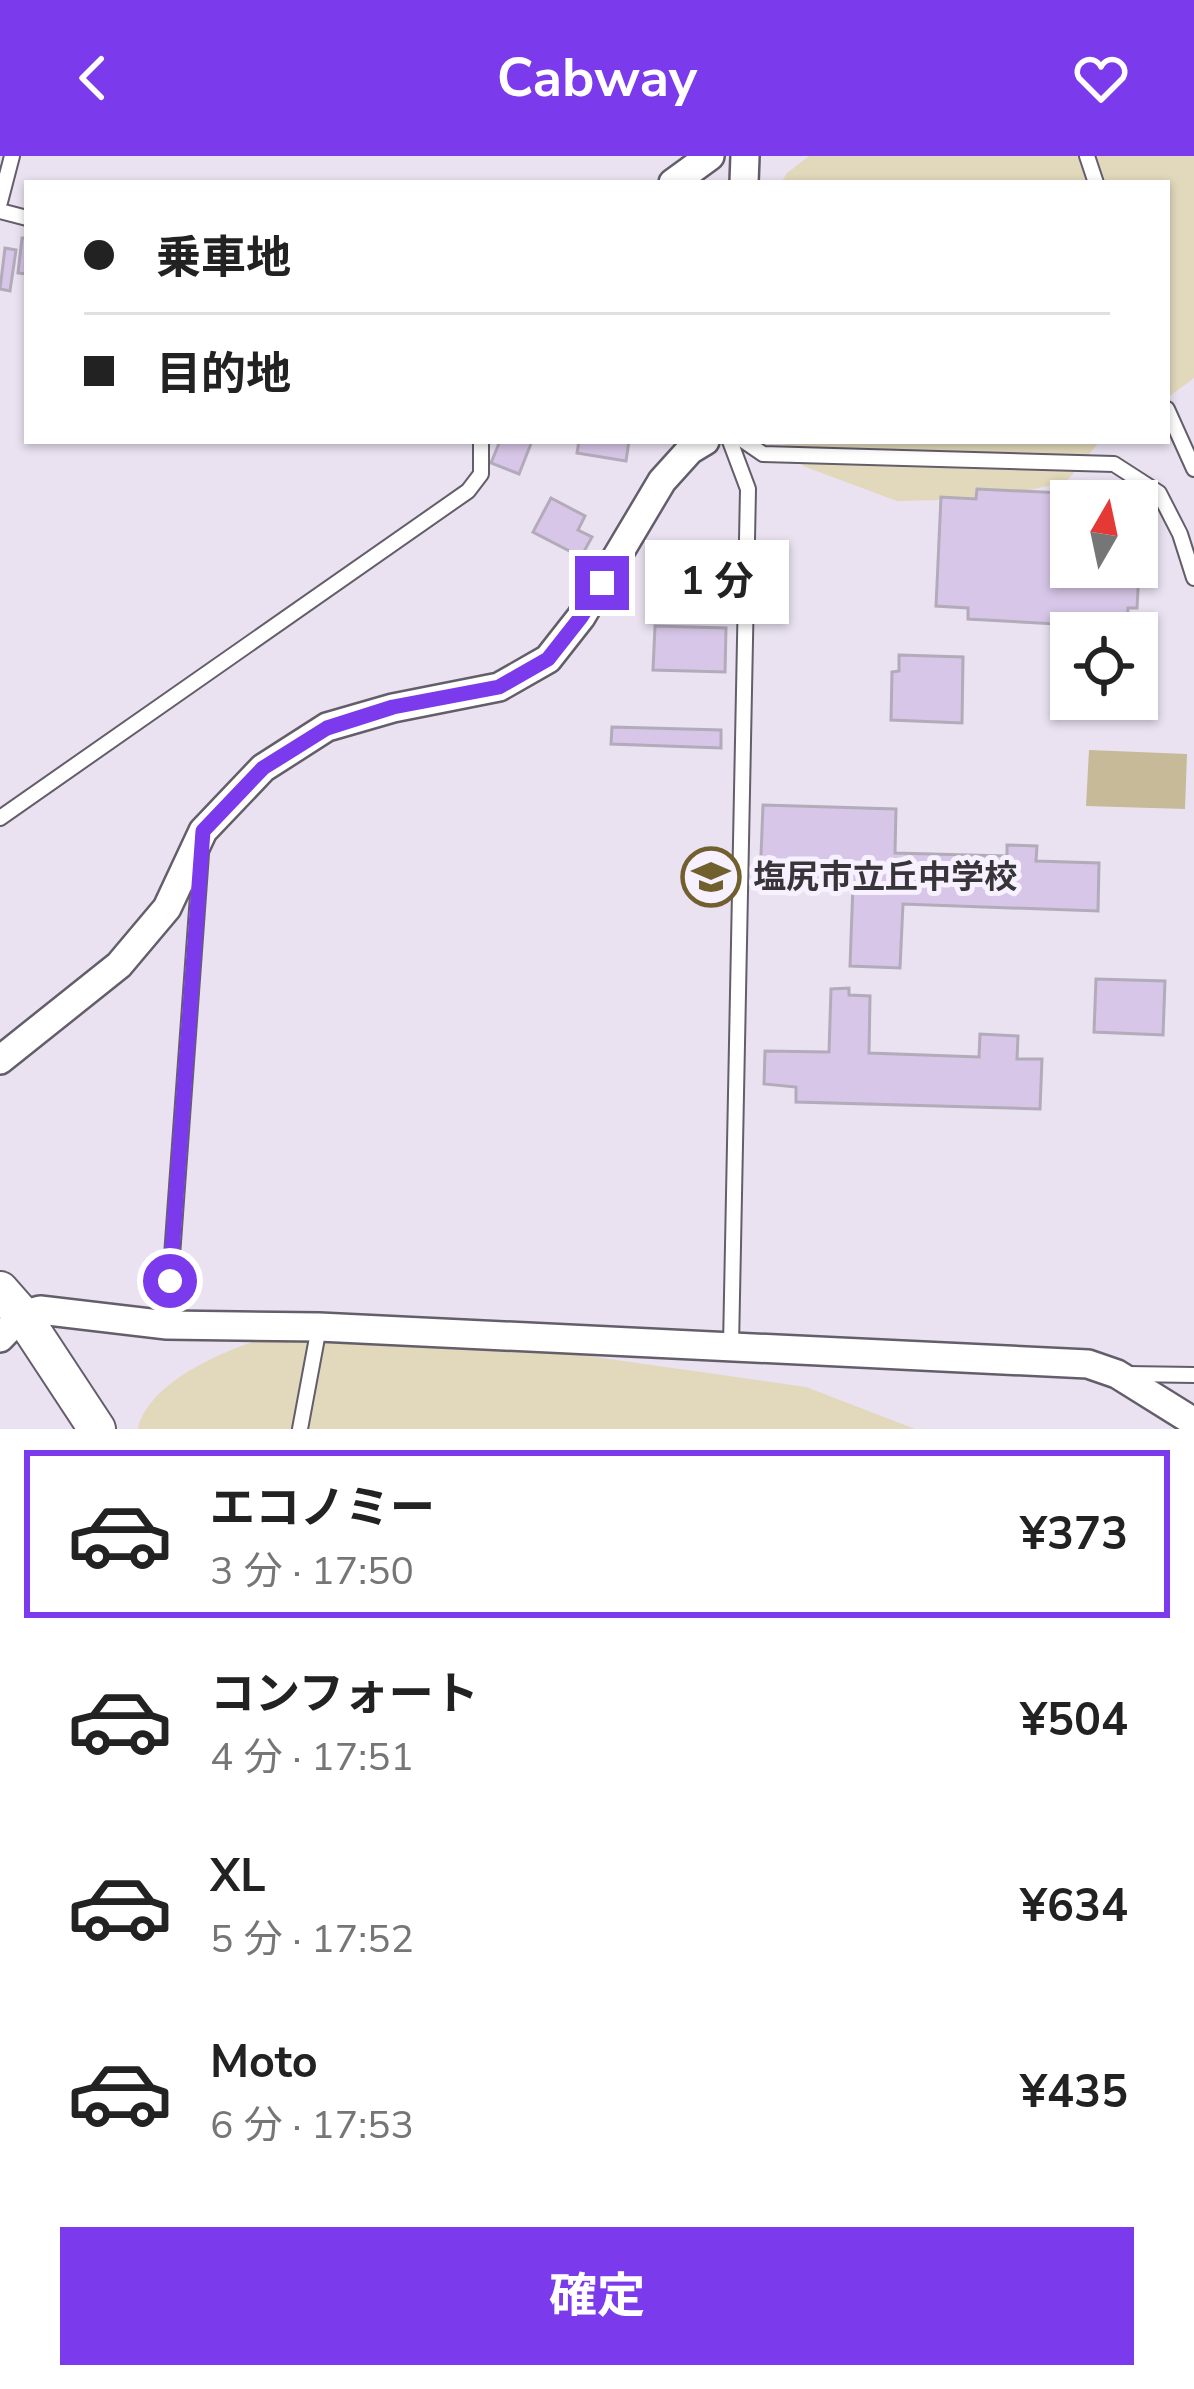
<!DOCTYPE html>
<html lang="ja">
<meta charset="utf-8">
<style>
body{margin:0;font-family:"Nunito Sans","Noto Sans JP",sans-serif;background:#f6f6f6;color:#222;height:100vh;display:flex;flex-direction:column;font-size:45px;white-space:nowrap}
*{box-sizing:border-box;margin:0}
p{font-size:39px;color:#767676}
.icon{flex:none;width:66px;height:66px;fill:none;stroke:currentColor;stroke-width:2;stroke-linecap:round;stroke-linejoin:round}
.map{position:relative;height:1273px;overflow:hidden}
.drawer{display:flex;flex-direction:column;background:#fff;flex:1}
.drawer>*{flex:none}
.guide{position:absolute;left:24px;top:24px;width:1146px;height:264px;border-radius:0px;box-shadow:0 3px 9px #0004;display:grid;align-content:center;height:264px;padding:0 60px;background:#fff}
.needle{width:78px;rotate:9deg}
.tools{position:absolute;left:1050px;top:324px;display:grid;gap:24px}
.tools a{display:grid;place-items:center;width:108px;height:108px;border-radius:0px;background:#fff;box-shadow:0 3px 9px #0004;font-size:60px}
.end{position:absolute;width:54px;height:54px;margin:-27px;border:15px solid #7c3aed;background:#fff;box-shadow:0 0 0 6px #fff}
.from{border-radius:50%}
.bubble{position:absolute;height:84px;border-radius:0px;background:#fff;box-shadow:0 3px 9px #0004;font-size:39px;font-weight:700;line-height:84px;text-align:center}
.guide b{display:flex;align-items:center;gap:42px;height:114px;font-size:45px}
.guide b+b{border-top:3px solid #e0e0e0}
.guide i{width:30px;height:30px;background:#222}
ul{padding:21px 0 0;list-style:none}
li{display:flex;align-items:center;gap:36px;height:168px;margin:0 24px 18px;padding:0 36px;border:6px solid transparent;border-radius:0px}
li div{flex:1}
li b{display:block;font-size:45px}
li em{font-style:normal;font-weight:700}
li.active{border-color:#7c3aed}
li>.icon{width:108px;height:108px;stroke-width:1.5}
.cta{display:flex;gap:24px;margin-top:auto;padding:24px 60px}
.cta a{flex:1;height:138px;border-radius:0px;background:#7c3aed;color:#fff;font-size:48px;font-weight:700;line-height:138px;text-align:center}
header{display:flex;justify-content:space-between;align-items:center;height:156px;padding:0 60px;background:#7c3aed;color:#fff;font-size:54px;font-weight:700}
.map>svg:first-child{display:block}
</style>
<header><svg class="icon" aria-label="back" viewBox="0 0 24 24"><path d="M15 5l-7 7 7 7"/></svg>Cabway<svg class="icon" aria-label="heart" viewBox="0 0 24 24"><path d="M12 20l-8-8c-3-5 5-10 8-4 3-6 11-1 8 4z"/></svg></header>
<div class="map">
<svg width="1194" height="1273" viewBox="0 0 1194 1273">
<rect width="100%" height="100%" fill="#eae2f1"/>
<path fill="#e2d8bb" d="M 809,0 L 1194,0 L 1194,222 L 1167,242 L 1167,27 L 781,27 L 787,17 Z
M 782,285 L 1100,285 L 1066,326 L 989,343 L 897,345 L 803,310 Z
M 260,1183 L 532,1192 L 806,1231 L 915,1273 L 138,1273 C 148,1227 219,1197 260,1183 Z"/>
<path fill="#c7ba98" d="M 1089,594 L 1187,598 L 1185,653 L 1086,650 Z"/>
<path fill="#d7c6e7" stroke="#b2abb9" stroke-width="3" d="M 22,82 L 27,82 L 27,118 L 18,117 Z
M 5,92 L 16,94 L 10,135 L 0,133 Z
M 500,285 L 532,285 L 519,318 L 491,307 Z
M 579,285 L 629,285 L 626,305 L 577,297 Z
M 977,333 L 1124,340 L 1123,345 L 1071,345 L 1071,411 L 1137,411 L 1137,359 L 1142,359 L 1137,452 L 1128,452 L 1127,472 L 968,463 L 968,452 L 936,450 L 941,341 L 976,343 Z
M 551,342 L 585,360 L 578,374 L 592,381 L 581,401 L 533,376 Z
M 655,470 L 726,472 L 725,516 L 653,514 Z
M 899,499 L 963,501 L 962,567 L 891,564 L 892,516 L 899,515 Z
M 612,571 L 721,574 L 721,592 L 611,588 Z
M 763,649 L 896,653 L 895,697 L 1007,700 L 1007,689 L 1037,690 L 1036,705 L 1099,707 L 1098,755 L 903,748 L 900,812 L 850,810 L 853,728 L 760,725 Z
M 1096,823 L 1165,825 L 1163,879 L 1094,876 Z
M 849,832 L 849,839 L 870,840 L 869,897 L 979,901 L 980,878 L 1018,880 L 1017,903 L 1042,903 L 1040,953 L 796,946 L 796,931 L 764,928 L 765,895 L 829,896 L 831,833 Z"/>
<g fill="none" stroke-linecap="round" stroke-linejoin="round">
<g stroke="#645d6a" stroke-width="18">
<path id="lane" d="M 1087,0 L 1096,27
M 0,46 L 12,0
M 0,55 L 27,62
M 1167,253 L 1194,313
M 730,285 L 748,333 L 731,1190
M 744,285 L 763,298 L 1114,308 L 1159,337 L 1180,378 L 1194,422
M 0,662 L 468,335 L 481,318 L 481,285
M 167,1169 L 201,698
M 1127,1218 L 1194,1219
M 300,1273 L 319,1171"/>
</g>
<g stroke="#645d6a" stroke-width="32">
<path id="street" d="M 673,27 L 710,0
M 744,27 L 745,0
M 0,904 L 119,809 L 167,752 L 203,675 L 263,612 L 327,571 L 393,552 L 499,531 L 548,503 L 581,461 L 662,325 L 690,294 L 705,285
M 0,1182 L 22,1159 L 40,1154 L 167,1169 L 319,1171 L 1088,1208 L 1117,1218 L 1194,1266"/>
</g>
<g stroke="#645d6a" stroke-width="40">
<path id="secondary" d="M 0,1134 L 22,1159 L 97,1273"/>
</g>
<use href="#lane" stroke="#fff" stroke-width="14"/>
<use href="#street" stroke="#fff" stroke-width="27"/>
<use href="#secondary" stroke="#fff" stroke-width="36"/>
</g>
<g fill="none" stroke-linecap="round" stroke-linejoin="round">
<path stroke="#7c3aed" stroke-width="15" d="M 170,1125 L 203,675 L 263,612 L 327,572 L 393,551 L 499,531 L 548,503 L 581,461 L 602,427"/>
</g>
<defs>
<g id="school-ring" transform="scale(3)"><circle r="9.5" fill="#f7f0fe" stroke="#715f2e" stroke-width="1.5"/><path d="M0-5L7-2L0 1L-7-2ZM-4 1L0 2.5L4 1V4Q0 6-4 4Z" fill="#715f2e"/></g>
</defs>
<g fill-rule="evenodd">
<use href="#school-ring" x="711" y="721"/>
</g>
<g text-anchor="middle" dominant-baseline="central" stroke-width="10" stroke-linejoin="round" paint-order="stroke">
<g font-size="33" font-weight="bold" fill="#37353a" stroke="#f7f0fe" text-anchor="start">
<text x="753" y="721">塩尻市立丘中学校</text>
</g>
</g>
</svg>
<div class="tools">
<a><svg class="needle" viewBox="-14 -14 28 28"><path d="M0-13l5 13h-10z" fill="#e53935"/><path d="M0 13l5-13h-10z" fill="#767676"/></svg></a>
<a><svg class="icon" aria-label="locate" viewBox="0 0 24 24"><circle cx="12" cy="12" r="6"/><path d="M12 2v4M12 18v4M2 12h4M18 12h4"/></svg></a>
</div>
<i class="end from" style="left:170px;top:1125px"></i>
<i class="end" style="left:602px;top:427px"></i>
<div class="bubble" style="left:645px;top:384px;width:144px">1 分</div>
<div class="guide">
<b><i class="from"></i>乗車地</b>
<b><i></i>目的地</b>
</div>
</div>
<section class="drawer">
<ul>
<li class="active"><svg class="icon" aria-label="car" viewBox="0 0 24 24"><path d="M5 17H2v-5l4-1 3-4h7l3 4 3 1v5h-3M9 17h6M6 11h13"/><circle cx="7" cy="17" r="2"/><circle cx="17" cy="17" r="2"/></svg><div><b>エコノミー</b><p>3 分 · 17:50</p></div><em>¥373</em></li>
<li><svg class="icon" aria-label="car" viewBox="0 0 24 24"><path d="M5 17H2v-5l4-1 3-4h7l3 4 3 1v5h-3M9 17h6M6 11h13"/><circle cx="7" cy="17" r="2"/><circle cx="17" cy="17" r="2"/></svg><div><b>コンフォート</b><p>4 分 · 17:51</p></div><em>¥504</em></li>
<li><svg class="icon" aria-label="car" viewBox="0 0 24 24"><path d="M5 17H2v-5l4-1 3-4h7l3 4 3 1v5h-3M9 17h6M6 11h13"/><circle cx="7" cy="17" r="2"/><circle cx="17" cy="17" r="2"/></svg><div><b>XL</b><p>5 分 · 17:52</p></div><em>¥634</em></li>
<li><svg class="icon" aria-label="car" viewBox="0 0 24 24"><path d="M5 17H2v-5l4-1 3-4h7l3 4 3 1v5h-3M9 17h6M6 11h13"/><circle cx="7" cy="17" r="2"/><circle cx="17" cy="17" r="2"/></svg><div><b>Moto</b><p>6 分 · 17:53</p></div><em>¥435</em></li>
</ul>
<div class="cta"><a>確定</a></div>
</section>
